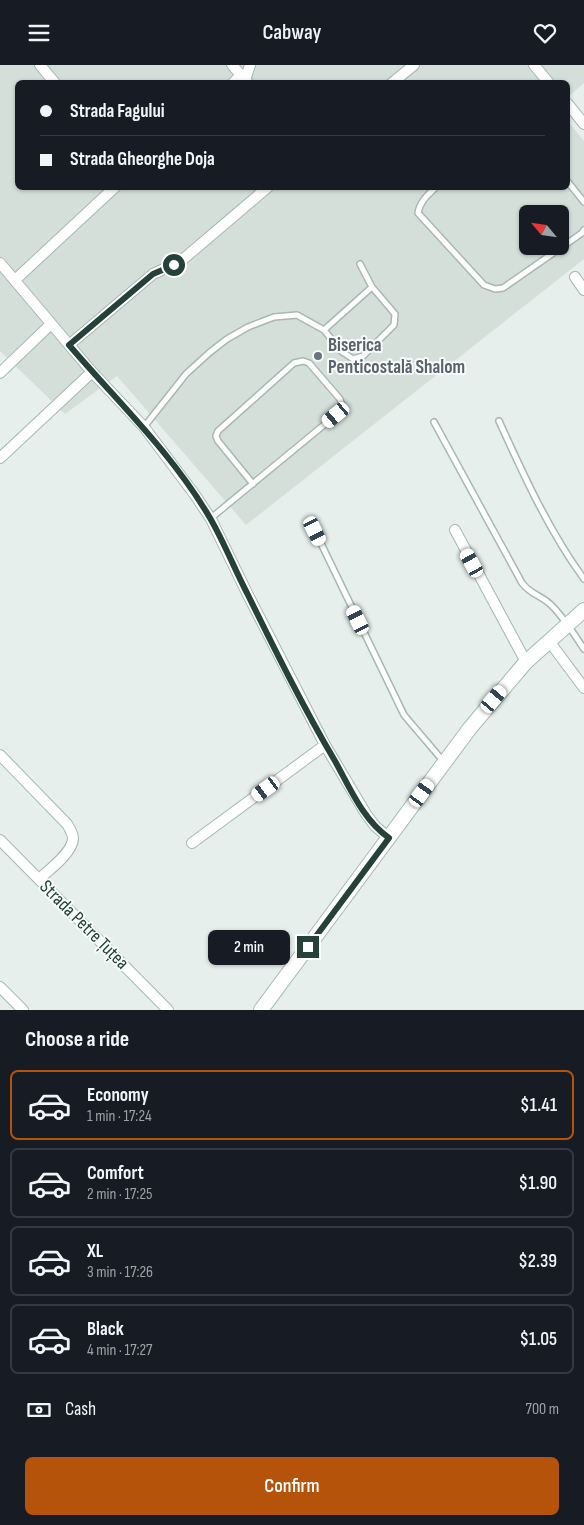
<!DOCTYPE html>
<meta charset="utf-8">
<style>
body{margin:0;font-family:"Sofia Sans Condensed",sans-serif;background:#20242c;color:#f1f3f6;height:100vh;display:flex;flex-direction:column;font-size:19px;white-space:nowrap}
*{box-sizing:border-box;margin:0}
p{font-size:16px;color:#9ea1a6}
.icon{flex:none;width:28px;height:28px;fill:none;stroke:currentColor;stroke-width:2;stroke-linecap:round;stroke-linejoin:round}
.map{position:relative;height:945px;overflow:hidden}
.drawer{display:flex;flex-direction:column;background:#171b24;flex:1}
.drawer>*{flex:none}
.guide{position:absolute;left:15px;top:15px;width:555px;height:110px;border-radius:8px;box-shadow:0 1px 4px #0004;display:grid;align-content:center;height:110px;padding:0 25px;background:#171b24}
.needle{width:32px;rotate:299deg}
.fabs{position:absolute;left:519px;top:140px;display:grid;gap:10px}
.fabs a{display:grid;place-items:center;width:50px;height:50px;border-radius:8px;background:#171b24;box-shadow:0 1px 4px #0004;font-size:25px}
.end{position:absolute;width:22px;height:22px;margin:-11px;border:6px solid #24423a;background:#fff;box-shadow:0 0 0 2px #fff}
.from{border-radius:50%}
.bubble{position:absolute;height:35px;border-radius:8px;background:#171b24;box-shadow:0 1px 4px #0004;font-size:16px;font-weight:600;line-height:35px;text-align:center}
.car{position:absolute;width:15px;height:30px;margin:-15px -8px;border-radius:6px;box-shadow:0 0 4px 1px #0007;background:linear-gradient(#fff 24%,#345 0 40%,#fff 0 76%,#345 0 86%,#fff 0)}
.guide b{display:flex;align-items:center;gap:18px;height:48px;font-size:19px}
.guide b+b{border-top:1px solid #363941}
.guide i{width:12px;height:12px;background:#f1f3f6}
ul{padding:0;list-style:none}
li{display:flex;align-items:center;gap:15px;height:70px;margin:0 10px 8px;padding:0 15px;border:2px solid #363941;border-radius:8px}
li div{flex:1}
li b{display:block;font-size:19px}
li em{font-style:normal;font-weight:600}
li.selected{border-color:#b45309}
li>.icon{width:45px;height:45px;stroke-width:1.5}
h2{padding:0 25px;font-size:22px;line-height:60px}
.pay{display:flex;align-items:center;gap:12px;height:55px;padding:0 25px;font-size:19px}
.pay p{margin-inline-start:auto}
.button{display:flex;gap:10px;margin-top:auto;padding:10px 25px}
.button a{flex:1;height:58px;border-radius:8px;background:#b45309;color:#fff;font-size:20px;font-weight:600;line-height:58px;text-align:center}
header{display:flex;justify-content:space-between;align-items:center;height:65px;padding:0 25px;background:#171b24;font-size:22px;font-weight:600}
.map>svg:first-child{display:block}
</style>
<header><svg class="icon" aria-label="menu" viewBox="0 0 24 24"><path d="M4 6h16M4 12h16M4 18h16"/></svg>Cabway<svg class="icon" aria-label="heart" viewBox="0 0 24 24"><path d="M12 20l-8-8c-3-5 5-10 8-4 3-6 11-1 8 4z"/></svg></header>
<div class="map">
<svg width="584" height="945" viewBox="0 0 584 945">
<rect width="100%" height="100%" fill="#e6efeb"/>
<path fill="#d4dfda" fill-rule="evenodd" d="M 0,0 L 584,0 L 584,18 L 568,32 L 568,18 L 18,18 L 18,122 L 568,122 L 568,56 L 584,76 L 584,194 L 246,460 L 117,311 L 65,349 L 0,286 ZM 528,149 L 560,149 L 560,181 L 528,181 Z"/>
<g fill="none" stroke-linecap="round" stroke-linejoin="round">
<g stroke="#a8b8b2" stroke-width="8">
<path id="lane" d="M 568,117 L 584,137
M 436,122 C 428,130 420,136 418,148 L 484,220 L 495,224 L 503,223 L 582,168 L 584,165
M 324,265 L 372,222
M 499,356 C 524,411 549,466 584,514
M 434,357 L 522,518 C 530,529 540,530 550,539 C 563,551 574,569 584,584
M 144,362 L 186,309 L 209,288 L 227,274 L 248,262 L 274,252 L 297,250 L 324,265 L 341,286 L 353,294 L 363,291 L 394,260 L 395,249 L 372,222 L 360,199
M 211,453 L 336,350 L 342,341 L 340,334 L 309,298 L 303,296 L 294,298 L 218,366 L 216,371 L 218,376 L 253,419
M 315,466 L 404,650 L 444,697"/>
</g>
<g stroke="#a8b8b2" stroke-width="12">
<path id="street" d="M 40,0 L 55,18
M 232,0 L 248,18
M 534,0 L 549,18
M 245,15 L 250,0
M 233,18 L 241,10
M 392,18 L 414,0
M 568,39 L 584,59
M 0,198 L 92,307 L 144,362 L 195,430 L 211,454 L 247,528 L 325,680 L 366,749 L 375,761 L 389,773
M 575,212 L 584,225
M 15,215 L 115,122
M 69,280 L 153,209 L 181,196 L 268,122
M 0,308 L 51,259
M 0,393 L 92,307
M 455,465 L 526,597
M 549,576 L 584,623
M 0,690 L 67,759 C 70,764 73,768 73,774 C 72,788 49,805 39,814
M 0,775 L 168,945
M 192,778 L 325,680
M 0,922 L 23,945"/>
</g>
<g stroke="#a4bbb3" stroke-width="16">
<path id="secondary" d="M 261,945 L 470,663 L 526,597 L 584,545"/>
</g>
<use href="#lane" stroke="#fff" stroke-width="5"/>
<use href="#street" stroke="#fff" stroke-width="10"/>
<use href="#secondary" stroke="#fff" stroke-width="14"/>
</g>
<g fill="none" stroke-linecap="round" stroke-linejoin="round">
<path stroke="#24423a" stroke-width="6" d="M 174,200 L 153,209 L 69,280 C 117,336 172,388 210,453 C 224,477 234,503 247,528 C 275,585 303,642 335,696 C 350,723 363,755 389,773 L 308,882"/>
</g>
<circle fill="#6b7280" stroke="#f7fbf9" stroke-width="2" cx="318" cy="291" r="5"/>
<g text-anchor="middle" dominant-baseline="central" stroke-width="4" stroke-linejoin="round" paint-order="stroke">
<g font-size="19" font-weight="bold" fill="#5b616d" stroke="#f7fbf9" text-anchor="start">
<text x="328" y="280">Biserica<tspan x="328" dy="22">Penticostală Shalom</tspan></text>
</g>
<g font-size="19" fill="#24423a" stroke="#f7fbf9">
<text transform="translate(84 860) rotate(45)">Strada Petre Țuțea</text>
</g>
</g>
</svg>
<div class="fabs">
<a><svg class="needle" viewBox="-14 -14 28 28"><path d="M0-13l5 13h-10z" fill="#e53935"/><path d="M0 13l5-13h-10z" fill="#9ea1a6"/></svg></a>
</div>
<i class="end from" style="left:174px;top:200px"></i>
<i class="end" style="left:308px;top:882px"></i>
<div class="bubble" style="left:208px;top:865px;width:82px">2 min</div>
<i class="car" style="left:336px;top:350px;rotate:230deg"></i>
<i class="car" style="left:315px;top:466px;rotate:154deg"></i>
<i class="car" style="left:472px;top:498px;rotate:331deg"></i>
<i class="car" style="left:358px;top:555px;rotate:334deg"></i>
<i class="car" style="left:494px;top:634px;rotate:40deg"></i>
<i class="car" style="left:266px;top:724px;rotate:234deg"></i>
<i class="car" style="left:422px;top:728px;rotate:36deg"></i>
<div class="guide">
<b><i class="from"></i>Strada Fagului</b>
<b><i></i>Strada Gheorghe Doja</b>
</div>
</div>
<section class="drawer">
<h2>Choose a ride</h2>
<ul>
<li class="selected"><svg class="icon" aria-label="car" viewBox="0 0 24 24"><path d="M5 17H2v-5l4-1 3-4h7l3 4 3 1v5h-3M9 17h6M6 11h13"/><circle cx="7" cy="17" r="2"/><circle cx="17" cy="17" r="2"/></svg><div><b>Economy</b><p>1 min · 17:24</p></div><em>$1.41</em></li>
<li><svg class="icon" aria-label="car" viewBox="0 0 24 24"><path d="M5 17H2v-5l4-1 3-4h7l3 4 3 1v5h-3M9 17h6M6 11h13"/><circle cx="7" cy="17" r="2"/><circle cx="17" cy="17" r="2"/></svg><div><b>Comfort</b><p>2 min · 17:25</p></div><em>$1.90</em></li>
<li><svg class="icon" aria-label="car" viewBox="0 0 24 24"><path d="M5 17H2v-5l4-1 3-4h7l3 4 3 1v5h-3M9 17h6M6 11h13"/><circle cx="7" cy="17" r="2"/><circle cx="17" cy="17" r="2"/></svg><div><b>XL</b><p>3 min · 17:26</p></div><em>$2.39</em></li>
<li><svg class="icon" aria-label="car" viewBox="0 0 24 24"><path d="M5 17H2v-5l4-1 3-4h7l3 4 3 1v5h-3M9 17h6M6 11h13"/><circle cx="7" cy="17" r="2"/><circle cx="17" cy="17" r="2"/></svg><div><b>Black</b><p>4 min · 17:27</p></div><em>$1.05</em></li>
</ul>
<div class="pay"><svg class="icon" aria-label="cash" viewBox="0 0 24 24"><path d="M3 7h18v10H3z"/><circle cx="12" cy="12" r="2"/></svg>Cash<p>700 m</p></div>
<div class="button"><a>Confirm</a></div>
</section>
